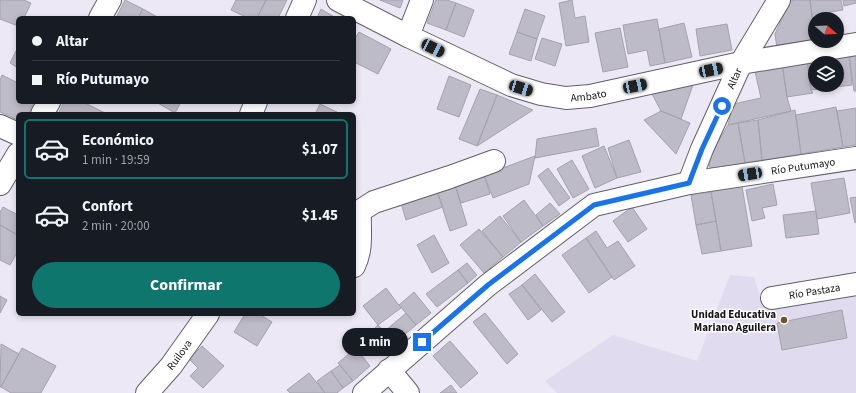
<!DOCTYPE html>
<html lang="es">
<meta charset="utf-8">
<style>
body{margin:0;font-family:"Source Sans 3",sans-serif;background:#242831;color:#f1f3f6;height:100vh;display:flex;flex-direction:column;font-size:15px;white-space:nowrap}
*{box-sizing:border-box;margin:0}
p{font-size:13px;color:#9ea1a6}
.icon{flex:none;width:22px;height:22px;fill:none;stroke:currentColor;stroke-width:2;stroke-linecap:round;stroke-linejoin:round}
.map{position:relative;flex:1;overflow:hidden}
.side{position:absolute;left:16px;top:112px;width:340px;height:204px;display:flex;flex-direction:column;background:#171b24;border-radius:6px;box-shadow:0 2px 6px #0003}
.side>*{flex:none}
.top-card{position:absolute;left:16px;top:16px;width:340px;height:88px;border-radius:6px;box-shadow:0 2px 6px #0003;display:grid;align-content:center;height:88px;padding:0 16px;background:#171b24}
.needle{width:26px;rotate:109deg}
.controls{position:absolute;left:808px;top:12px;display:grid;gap:8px}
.controls a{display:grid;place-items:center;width:36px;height:36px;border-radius:50%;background:#171b24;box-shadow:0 2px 6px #0003;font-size:20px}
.end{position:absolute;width:18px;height:18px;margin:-9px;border:5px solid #1a73e8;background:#fff;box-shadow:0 0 0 2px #fff}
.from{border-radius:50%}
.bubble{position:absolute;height:28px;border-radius:14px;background:#171b24;box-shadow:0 2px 6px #0003;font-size:13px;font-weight:700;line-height:28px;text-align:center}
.car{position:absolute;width:12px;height:24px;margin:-12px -6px;border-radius:5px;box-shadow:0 0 3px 1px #0007;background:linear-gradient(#222 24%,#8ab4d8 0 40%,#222 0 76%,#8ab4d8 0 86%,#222 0)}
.top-card b{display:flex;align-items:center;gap:14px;height:38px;font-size:15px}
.top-card b+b{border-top:1px solid #363941}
.top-card i{width:10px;height:10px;background:#f1f3f6}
ul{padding:7px 0 0;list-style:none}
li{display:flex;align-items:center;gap:12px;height:60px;margin:0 8px 6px;padding:0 8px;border:2px solid transparent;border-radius:6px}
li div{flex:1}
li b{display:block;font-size:15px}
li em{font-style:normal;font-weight:700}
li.selected{border-color:#0f766e}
li>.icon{width:36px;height:36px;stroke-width:1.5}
.primary-button{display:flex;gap:8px;margin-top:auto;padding:8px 16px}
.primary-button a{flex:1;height:46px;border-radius:24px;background:#0f766e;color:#fff;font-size:16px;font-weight:700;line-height:46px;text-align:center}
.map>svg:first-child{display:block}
</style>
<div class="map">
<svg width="856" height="393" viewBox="0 0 856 393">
<rect width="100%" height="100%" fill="#ece8f5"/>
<path fill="#e1dbef" d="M 730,275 L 754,277 L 763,305 L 856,289 L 856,393 L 557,393 L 545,381 L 613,335 L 697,361 Z"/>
<path fill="#bebbc8" stroke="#a4a2ae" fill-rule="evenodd" d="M 0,0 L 24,0 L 31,3 L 24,18 L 18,18 L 18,26 L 0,19 Z
M 125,0 L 143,9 L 138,18 L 116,18 Z
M 236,0 L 266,0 L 257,18 L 248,18 L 231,10 Z
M 266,0 L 287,0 L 278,18 L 257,18 Z
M 380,0 L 403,0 L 400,8 Z
M 436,0 L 447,0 L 456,3 L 446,30 L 427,23 Z
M 572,0 L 575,18 L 585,16 L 589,42 L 566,46 L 559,3 Z
M 795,0 L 810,0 L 815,41 L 777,48 L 775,34 L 790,1 Z
M 810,0 L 841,0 L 843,10 L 830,12 L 831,19 L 815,19 L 815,37 Z
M 843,0 L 856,0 L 856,3 L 844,6 Z
M 456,3 L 474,10 L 464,37 L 446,30 Z
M 143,9 L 159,18 L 138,18 Z
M 321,9 L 336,18 L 317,18 Z
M 525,9 L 545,16 L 537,39 L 517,32 Z
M 657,19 L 665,63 L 650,66 L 647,50 L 628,54 L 623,25 Z
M 684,23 L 692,57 L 665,63 L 659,29 Z
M 727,24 L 732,50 L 700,56 L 696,29 Z
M 620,28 L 628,67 L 603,72 L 595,33 Z
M 359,32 L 391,49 L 378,74 L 354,62 L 354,40 Z
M 517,32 L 537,39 L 531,61 L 509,54 Z
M 542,38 L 562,44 L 555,66 L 535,59 Z
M 18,47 L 18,68 L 10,63 Z
M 856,53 L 856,91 L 854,91 L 849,54 Z
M 849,54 L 852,85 L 811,90 L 807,58 ZM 815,63 L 837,63 L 837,85 L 815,85 Z
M 807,58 L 811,90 L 813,93 L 787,97 L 782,63 Z
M 782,63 L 787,97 L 791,111 L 728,125 L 733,104 L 761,98 L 754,67 Z
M 2,75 L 18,83 L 18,102 L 34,102 L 28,114 L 18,114 L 18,120 L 0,112 L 0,80 Z
M 449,76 L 471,85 L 459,117 L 437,109 Z
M 694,82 L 681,119 L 661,111 L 650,90 Z
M 480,89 L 497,95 L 477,146 L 459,139 Z
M 497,95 L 533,110 L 477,146 Z
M 64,102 L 83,102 L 107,114 L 58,114 Z
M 156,102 L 181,102 L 175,113 Z
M 320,104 L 337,112 L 336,114 L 315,114 Z
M 836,107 L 843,147 L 801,154 L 796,115 Z
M 856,108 L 856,145 L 843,147 L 837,111 Z
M 795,110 L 801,154 L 762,160 L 758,120 Z
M 661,111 L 690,123 L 676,154 L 644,120 Z
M 758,120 L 762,160 L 745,163 L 738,123 Z
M 738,123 L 745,163 L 710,168 L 708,159 L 728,125 Z
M 596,128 L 599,146 L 535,158 L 537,139 Z
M 629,140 L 641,172 L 617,178 L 608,148 Z
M 604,146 L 617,178 L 595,188 L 582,156 Z
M 535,156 L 529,184 L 493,198 L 484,175 Z
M 572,160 L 589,189 L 573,198 L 557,169 Z
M 548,168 L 570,198 L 559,206 L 538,176 Z
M 484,175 L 490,194 L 461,203 L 455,185 Z
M 844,178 L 850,213 L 817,219 L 811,183 Z
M 773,184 L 777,205 L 762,208 L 765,218 L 752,221 L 746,190 Z
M 455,185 L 467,225 L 450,231 L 437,191 Z
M 742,186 L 752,246 L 721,251 L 711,192 Z
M 437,191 L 443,207 L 406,220 L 401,203 Z
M 711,192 L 716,221 L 696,225 L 691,195 Z
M 856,197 L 856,222 L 855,223 L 850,198 Z
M 524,200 L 543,226 L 521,242 L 503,216 Z
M 550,203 L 560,214 L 543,226 L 536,215 Z
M 3,207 L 18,215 L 18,235 L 0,225 L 0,212 Z
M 632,207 L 647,229 L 628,242 L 613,221 Z
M 816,211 L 819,234 L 786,238 L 783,215 Z
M 500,216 L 521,242 L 503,257 L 482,231 Z
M 716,221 L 721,251 L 702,254 L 696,225 Z
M 0,225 L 18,235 L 18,251 L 10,265 L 0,260 Z
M 479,229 L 503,257 L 484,273 L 460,245 Z
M 596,231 L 607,248 L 618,241 L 635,266 L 614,280 L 586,238 Z
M 434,235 L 449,263 L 432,273 L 417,245 Z
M 586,238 L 612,277 L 589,293 L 562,255 Z
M 467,263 L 477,275 L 468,283 L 458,270 Z
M 458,270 L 468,283 L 437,307 L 426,294 Z
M 535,274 L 565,312 L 552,322 L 522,285 Z
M 522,285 L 541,310 L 528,320 L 509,294 Z
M 386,288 L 401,308 L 378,325 L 363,306 Z
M 414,292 L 431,313 L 416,325 L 399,305 Z
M 0,296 L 7,300 L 0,313 Z
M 842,310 L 847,338 L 782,350 L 777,323 Z
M 406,313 L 416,325 L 395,343 L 385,331 Z
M 485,313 L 518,354 L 507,364 L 473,322 Z
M 245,314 L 259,314 L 272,322 L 257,346 L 234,332 Z
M 378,325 L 395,343 L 384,354 L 367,336 Z
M 450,341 L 478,373 L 461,388 L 433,356 Z
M 1,344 L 19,354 L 1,387 L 0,387 Z
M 202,346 L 224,366 L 203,388 L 190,376 L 198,368 L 189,359 Z
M 22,348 L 56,366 L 41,393 L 11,393 L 1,387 Z
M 356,348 L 370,366 L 353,381 L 338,363 Z
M 340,365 L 353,381 L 343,388 L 331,371 Z
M 331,371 L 343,388 L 337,393 L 325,393 L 317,381 Z
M 309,373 L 325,393 L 290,393 L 287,390 Z
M 451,385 L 457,393 L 440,393 Z"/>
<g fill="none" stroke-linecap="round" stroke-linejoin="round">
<g stroke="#625f6a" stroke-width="24">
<g id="minor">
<path id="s1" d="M 338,0 L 408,36 L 511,85 L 541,94 L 566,98 L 590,96 L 741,63 L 856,44"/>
<path d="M 100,18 L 110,0"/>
<path d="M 297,18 L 305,0"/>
<path d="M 408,36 L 422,0"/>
<path d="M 42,114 L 49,102"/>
<path d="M 251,114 L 256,102"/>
<path d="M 0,126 L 18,134"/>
<path id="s2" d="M 689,183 L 702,149 L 741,63 L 779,0"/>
<path d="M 0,184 L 18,154"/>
<path d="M 354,266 C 363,248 359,230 360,211 L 374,202 L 450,177 L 494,161"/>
<path id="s3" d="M 772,298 L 856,284"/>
<path d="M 389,370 L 408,393"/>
<path id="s4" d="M 147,393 L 171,366 L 208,314"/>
<path id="s5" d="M 364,393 L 488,285 L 594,205 L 689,183 L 856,158"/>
</g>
</g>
<use href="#minor" stroke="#fff" stroke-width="22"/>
</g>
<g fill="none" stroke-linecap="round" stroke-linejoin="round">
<path stroke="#1a73e8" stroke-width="5" d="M 422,342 L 488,285 L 594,205 L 689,183 L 702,149 L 722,106"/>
</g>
<circle fill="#6e5425" stroke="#fff" stroke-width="1.5" cx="784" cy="320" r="4"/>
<g text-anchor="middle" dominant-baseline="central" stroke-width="3" stroke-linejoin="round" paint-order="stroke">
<g font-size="11" fill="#141317" stroke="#fff">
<text stroke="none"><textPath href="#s2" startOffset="114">Altar</textPath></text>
<text stroke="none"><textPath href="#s1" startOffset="272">Ambato</textPath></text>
<text stroke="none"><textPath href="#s5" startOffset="510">Río Putumayo</textPath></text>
<text stroke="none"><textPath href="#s3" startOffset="43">Río Pastaza</textPath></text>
<text stroke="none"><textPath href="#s4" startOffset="50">Ruilova</textPath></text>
</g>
<g font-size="11" font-weight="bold" fill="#141317" stroke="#fff" text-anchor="end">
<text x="776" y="314">Unidad Educativa<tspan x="776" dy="13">Mariano Aguilera</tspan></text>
</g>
</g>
</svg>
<div class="controls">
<a><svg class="needle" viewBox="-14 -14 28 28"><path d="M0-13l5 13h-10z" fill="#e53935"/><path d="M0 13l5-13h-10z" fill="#9ea1a6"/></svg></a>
<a><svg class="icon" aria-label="layers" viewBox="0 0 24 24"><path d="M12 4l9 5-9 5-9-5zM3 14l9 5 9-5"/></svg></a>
</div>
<i class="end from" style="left:722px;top:106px"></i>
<i class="end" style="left:422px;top:342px"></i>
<div class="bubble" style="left:342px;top:328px;width:66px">1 min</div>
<i class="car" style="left:433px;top:48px;rotate:116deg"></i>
<i class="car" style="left:711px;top:70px;rotate:78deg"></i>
<i class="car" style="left:635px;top:86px;rotate:78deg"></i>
<i class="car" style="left:521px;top:88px;rotate:107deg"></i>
<i class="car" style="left:750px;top:174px;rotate:261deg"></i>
<div class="top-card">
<b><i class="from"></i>Altar</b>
<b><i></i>Río Putumayo</b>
</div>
<section class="side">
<ul>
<li class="selected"><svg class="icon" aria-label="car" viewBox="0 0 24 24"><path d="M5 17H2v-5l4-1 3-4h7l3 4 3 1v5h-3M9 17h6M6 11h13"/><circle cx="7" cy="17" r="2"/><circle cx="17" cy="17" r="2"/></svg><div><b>Económico</b><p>1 min · 19:59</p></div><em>$1.07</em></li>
<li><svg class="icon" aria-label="car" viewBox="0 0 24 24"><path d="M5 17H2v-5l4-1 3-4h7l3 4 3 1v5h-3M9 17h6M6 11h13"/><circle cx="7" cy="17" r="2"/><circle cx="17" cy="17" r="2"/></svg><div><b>Confort</b><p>2 min · 20:00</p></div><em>$1.45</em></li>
</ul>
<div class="primary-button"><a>Confirmar</a></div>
</section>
</div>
